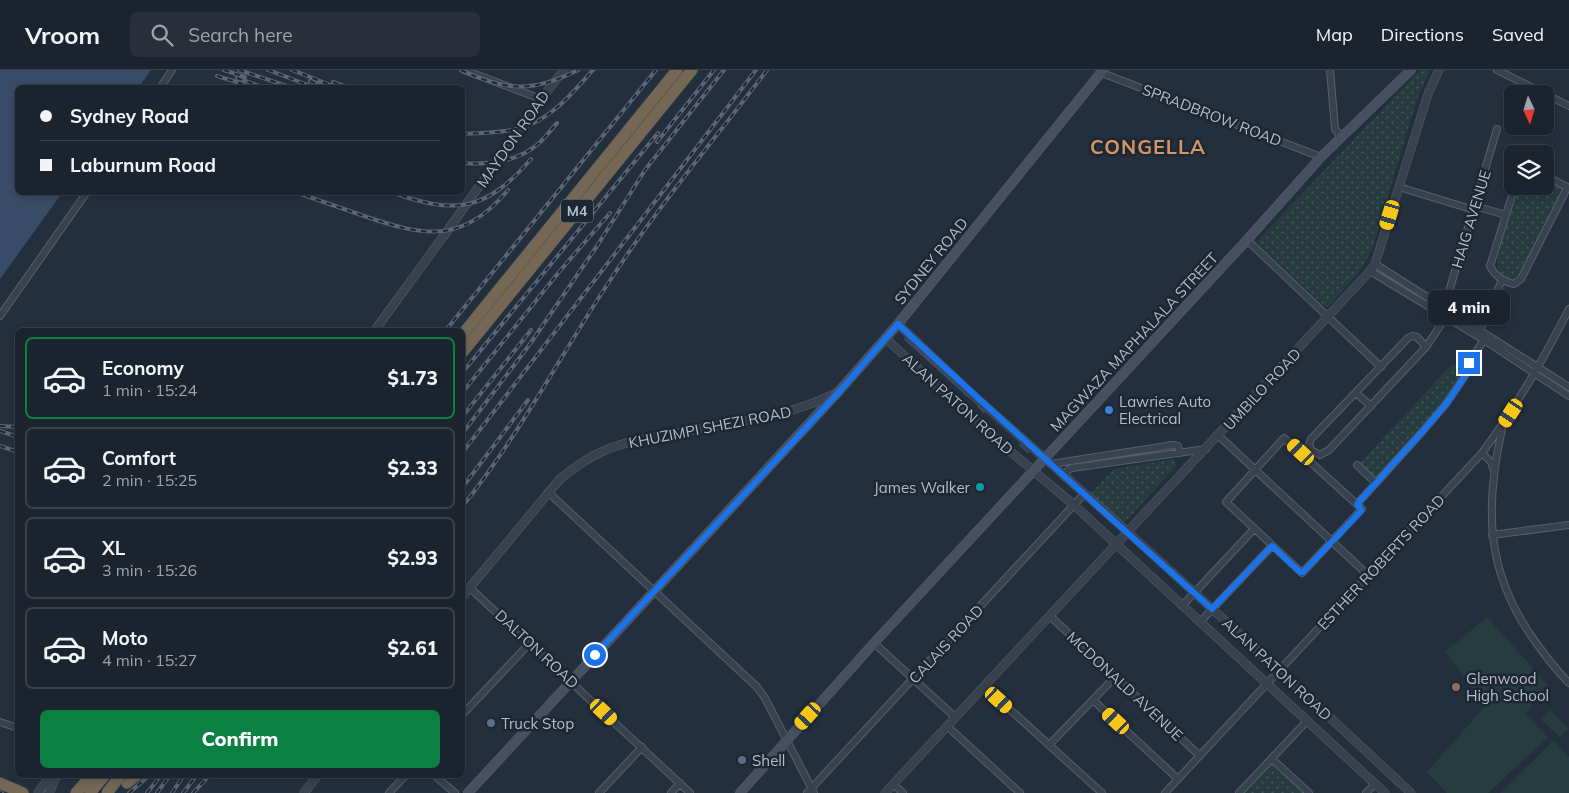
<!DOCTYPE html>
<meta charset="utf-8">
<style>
body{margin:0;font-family:Mulish,sans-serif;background:#282f3a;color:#f1f3f6;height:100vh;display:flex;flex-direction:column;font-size:19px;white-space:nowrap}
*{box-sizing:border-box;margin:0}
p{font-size:16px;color:#a0a4aa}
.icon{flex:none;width:28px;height:28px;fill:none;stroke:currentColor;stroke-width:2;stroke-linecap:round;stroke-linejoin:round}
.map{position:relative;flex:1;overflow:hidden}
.panel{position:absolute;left:15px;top:258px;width:450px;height:450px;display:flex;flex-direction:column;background:#1b232e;border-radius:8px;box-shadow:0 2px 8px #0003,0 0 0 1px #39404a}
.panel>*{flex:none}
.banner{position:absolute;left:15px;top:15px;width:450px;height:110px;border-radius:8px;box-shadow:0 2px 8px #0003,0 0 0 1px #39404a;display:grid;align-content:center;height:110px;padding:0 25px;background:#1b232e}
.needle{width:32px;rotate:176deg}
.controls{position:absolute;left:1504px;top:15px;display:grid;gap:10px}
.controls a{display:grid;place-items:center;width:50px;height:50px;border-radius:8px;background:#1b232e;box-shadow:0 2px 8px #0003,0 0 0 1px #39404a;font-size:25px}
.end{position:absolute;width:22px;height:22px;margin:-11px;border:6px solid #1a73e8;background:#fff;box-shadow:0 0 0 2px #fff}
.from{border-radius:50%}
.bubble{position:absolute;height:35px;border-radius:8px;background:#1b232e;box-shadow:0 2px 8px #0003,0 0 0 1px #39404a;font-size:16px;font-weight:800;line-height:35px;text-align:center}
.car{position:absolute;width:15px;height:30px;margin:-15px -8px;border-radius:6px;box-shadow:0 0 4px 1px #0007;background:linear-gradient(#f5c518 24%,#345 0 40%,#f5c518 0 76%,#345 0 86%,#f5c518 0)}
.banner b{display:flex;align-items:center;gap:18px;height:48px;font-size:19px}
.banner b+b{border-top:1px solid #39404a}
.banner i{width:12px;height:12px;background:#f1f3f6}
ul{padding:9px 0 0;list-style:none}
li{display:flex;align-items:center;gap:15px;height:82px;margin:0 10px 8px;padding:0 15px;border:2px solid #39404a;border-radius:8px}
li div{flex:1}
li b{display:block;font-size:19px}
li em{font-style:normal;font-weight:800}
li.active{border-color:#0b8043}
li>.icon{width:45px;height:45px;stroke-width:1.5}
.action{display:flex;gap:10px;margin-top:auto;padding:10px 25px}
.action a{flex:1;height:58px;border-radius:8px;background:#0b8043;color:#fff;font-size:20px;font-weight:800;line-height:58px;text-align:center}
header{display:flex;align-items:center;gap:30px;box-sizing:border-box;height:70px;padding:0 25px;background:#1b232e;border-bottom:1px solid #39404a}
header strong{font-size:24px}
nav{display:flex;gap:28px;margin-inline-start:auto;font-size:18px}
.search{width:350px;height:45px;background:#282f3a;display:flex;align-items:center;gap:12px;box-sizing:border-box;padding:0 18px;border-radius:8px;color:#a0a4aa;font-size:19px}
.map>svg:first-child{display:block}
</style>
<header>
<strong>Vroom</strong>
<div class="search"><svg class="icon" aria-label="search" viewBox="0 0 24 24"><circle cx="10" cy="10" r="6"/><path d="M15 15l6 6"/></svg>Search here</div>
<nav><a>Map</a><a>Directions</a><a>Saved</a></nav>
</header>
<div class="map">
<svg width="1569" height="723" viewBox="0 0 1569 723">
<defs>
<pattern id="park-dots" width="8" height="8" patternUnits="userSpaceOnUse" patternTransform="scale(1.25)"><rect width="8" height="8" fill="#263c3f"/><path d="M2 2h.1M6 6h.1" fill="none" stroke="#435659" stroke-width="1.8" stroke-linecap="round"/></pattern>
</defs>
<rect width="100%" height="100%" fill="#242f3e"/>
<path fill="url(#park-dots)" d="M 1420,0 L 1430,0 L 1417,29 L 1372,180 L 1359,202 L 1328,237 L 1325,237 L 1258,174 L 1257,171 Z
M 1545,108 L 1560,116 L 1562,122 L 1521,204 L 1510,210 L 1501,206 L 1497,194 L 1499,180 L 1518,116 L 1545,116 Z
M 1452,294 L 1464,296 L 1467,298 L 1445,332 L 1378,409 L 1360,393 Z
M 1174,389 L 1177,395 L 1123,454 L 1090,424 L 1114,399 Z
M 1271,693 L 1305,723 L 1243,723 Z"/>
<path fill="#263c3f" d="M 1487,547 L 1548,615 L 1525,644 L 1548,667 L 1488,723 L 1447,723 L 1427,702 L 1486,635 L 1445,582 Z
M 1550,640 L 1569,658 L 1560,667 L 1541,649 Z
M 1553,671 L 1569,687 L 1569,723 L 1500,723 Z"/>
<path fill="#394c67" d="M 0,0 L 151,0 L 139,17 L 18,18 L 18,122 L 62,123 L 0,209 Z"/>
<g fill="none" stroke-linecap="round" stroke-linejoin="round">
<path stroke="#394c67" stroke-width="2" d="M 905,269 L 969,327
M 978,336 L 984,342
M 1020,375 L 1028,382"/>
<g stroke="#565f6c" stroke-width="8">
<path id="minor" d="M 464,0 L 541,29
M 1330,0 L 1335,59 L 1341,67
M 1497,0 L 1569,36
M 1102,3 L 1321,87
M 160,18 L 172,0
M 1515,116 L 1490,196 C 1495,206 1504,212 1514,214 L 1521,209 L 1566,120 L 1566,116 L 1563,115 L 1545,105
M 1399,117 L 1474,140
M 1475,136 L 1506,145
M 1247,170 L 1381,297
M 1375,194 L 1569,317
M 1370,201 L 1484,270 L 1569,326
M 0,246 L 87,122
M 1479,262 L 1502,210
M 1426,277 L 1417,267 L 1412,266 L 1408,268 L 1311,369 L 1309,374 L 1311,380 L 1320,385 L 1329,380 L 1426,277 L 1442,253 L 1448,225 L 1497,59
M 1356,323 L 1371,336
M 1502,359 C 1484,440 1486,505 1537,574 C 1547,588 1557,601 1569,613
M 1219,366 L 1369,506
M 1284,368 L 1362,439 L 1302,503 L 1226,432 Z
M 1482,383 L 1491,392 L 1493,398
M 1051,394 L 1173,375 L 1178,376 L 1180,383
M 1357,395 L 1376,413
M 1065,407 L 1068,400 L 1072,398 L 1206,379
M 548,422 L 757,617 L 765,628 L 814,723
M 1357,434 L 1422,362 L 1446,334 L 1467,303 L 1469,293 L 1485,268
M 1492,465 L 1569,455
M 470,518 L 690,723
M 1182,536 L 1254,459
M 1050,546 L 1200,686
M 1200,552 L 1272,476
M 874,573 L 955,647
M 984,616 L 1102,723
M 1093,630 L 1178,709
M 462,645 L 530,573
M 0,652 L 18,658
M 947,656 L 1020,723
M 1049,675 L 1115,607
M 1272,689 L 1309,723
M 434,705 L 455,723
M 893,714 L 903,723
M 389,723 L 406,705
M 599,723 L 642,677
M 671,723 L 680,713
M 807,723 L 1084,424
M 1165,723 L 1482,383 C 1517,336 1542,291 1569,239
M 1239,723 L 1307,651
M 1366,723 L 1375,714"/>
</g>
<g stroke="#565f6c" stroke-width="9">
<path id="tertiary" d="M 898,254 L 974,326 L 1128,462 L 1280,601 L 1411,723
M 375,260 L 448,160 L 541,29 L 564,0
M 885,268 L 1005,377 L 1074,435 L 1385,723
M 462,527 L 560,409 C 571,400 582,392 595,385 C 620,372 648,368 676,363 C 731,353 786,348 836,323
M 38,723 L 51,705
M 49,723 L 57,705
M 304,723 L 318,705
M 885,723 L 1370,201 L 1375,194 L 1428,24 L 1439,0"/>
</g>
<g stroke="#565f6c" stroke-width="10">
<path id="secondary" d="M 468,723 L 839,321 L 898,254 L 1103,0
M 740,723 L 874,573 L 1247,170 L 1321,87 L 1411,0"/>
</g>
<g stroke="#434c59" stroke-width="12">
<path id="motorway" d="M 462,265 L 677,0
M 462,283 L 692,0
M 0,713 L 23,723
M 127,713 L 137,705
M 76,723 L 92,705
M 90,723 L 105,705"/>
</g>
<use href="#minor" stroke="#38414e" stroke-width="6"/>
<use href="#tertiary" stroke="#38414e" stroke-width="8"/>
<use href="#secondary" stroke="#465061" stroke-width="9"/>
<use href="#motorway" stroke="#746855" stroke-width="11"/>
<g stroke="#5a6575" stroke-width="4">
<path id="rail" d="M 224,0 L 245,7
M 239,0 L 293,18
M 268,0 L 316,18
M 292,0 L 338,18
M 461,0 C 506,21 533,23 578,0
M 217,6 L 243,14
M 237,8 L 265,18
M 310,11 L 327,18
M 333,12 L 350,18
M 462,64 C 482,63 502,63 521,58 C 552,49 572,23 593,0
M 657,72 L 714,0
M 462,93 C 489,95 517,92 538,74 C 545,68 551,60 557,53
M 295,122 C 318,130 341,138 364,146 C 425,167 463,174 508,120
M 391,122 C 455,145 485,142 531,89
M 446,260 L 656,0
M 462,303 L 658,63
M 462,323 L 559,202 L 610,143
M 462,347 L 531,260
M 0,356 L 18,357
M 0,361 L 18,367
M 462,364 L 530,274 L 597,176 L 645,100 L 724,0
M 0,376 L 18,382
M 462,383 L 756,0
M 462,418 L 528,330
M 462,437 C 519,366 561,284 611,209 C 658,136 715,69 767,0
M 0,722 L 2,723
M 129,723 L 150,705
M 147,723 L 161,705
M 157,723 L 170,705
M 172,723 L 184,705
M 183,723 L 197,705
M 193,723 L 210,705"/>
</g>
<use href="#rail" stroke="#1d2633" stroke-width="2" stroke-dasharray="5.5" stroke-linecap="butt"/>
<g stroke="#434c59" stroke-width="12" stroke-linecap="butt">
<path id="motorway-bridge" d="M 107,723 L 121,705"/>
</g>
<use href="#motorway-bridge" stroke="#746855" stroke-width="11"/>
</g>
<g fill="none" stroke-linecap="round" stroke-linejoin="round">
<path stroke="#1a73e8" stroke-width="6" d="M 595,585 L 839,322 L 898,254 C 1001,351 1107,444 1212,539 L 1272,476 L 1300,502 L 1303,502 L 1361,441 L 1361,439 L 1357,434 L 1422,362 L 1446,334 L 1467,303 L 1469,293"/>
</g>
<circle fill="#3f7fe0" stroke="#1d2633" stroke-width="2" cx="1109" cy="340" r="5"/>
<circle fill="#0f9aa8" stroke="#1d2633" stroke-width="2" cx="980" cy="417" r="5"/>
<circle fill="#8d6e63" stroke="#1d2633" stroke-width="2" cx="1456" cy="617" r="5"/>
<g fill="#5c6f8a" stroke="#1d2633" stroke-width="2">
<circle cx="491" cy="653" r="5"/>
<circle cx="742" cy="690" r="5"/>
</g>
<g text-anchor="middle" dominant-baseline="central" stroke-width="5" stroke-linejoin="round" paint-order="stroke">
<rect fill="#1d2633" stroke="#878f9c" stroke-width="1" x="561" y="129.5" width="32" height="23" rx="4"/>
<g font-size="14" font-weight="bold" fill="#b4bcc9">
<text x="577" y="141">M4</text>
</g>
<g font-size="15" fill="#b4bcc9" stroke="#1d2633">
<text transform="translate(1212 45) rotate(21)">SPRADBROW ROAD</text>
<text transform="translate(513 69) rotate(-55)">MAYDON ROAD</text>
<text transform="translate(1471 149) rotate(-73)">HAIG AVENUE</text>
<text transform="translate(931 191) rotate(-51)">SYDNEY ROAD</text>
<text transform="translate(1134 272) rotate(-47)">MAGWAZA MAPHALALA STREET</text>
<text transform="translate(1262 319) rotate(-47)">UMBILO ROAD</text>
<text transform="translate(958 334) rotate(42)">ALAN PATON ROAD</text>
<text transform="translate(710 357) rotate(-11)">KHUZIMPI SHEZI ROAD</text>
<text transform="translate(1381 492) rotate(-47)">ESTHER ROBERTS ROAD</text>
<text transform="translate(946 574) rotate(-47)">CALAIS ROAD</text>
<text transform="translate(537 579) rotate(43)">DALTON ROAD</text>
<text transform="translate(1277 599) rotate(43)">ALAN PATON ROAD</text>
<text transform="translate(1125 616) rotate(43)">MCDONALD AVENUE</text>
</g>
<g font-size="15" fill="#b4bcc9" stroke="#1d2633" text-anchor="start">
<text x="1119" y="331">Lawries Auto<tspan x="1119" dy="17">Electrical</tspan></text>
<text x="970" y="417" text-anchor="end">James Walker</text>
<text x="1466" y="608">Glenwood<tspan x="1466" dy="17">High School</tspan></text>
<text x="501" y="653">Truck Stop</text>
<text x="752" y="690">Shell</text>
</g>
<g font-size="20" font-weight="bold" letter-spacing="1" fill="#d59563" stroke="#1d2633">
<text x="1148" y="76">CONGELLA</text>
</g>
</g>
</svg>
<div class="controls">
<a><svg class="needle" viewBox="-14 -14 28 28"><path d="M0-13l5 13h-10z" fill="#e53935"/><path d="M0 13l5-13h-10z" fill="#a0a4aa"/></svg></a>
<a><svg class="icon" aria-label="layers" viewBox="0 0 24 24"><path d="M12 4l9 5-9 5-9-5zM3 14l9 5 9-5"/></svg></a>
</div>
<i class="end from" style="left:595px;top:585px"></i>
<i class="end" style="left:1469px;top:293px"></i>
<div class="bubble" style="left:1428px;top:220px;width:82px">4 min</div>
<i class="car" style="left:1390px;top:145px;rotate:197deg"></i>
<i class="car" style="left:1511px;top:343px;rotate:213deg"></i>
<i class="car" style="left:1301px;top:382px;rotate:313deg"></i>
<i class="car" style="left:999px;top:630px;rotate:132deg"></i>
<i class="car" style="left:604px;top:642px;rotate:133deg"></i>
<i class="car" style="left:808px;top:646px;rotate:222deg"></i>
<i class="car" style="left:1116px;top:651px;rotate:313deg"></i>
<div class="banner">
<b><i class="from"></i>Sydney Road</b>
<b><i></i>Laburnum Road</b>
</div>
<section class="panel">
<ul>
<li class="active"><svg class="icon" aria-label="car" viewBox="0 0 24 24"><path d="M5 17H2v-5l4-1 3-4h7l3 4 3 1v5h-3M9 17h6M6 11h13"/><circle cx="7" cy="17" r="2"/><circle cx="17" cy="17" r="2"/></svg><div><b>Economy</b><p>1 min · 15:24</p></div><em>$1.73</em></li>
<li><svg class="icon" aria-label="car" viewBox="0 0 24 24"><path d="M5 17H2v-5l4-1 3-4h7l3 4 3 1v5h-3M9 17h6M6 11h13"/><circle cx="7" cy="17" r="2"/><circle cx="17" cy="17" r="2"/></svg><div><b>Comfort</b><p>2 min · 15:25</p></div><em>$2.33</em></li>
<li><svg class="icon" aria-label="car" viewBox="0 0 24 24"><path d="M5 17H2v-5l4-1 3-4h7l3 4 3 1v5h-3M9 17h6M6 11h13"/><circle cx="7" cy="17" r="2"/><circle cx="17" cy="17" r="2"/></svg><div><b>XL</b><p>3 min · 15:26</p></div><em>$2.93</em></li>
<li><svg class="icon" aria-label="car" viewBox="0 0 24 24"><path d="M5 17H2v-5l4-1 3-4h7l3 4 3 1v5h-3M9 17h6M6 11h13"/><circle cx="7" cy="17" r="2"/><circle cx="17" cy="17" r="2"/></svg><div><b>Moto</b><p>4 min · 15:27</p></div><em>$2.61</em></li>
</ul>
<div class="action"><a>Confirm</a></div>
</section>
</div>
